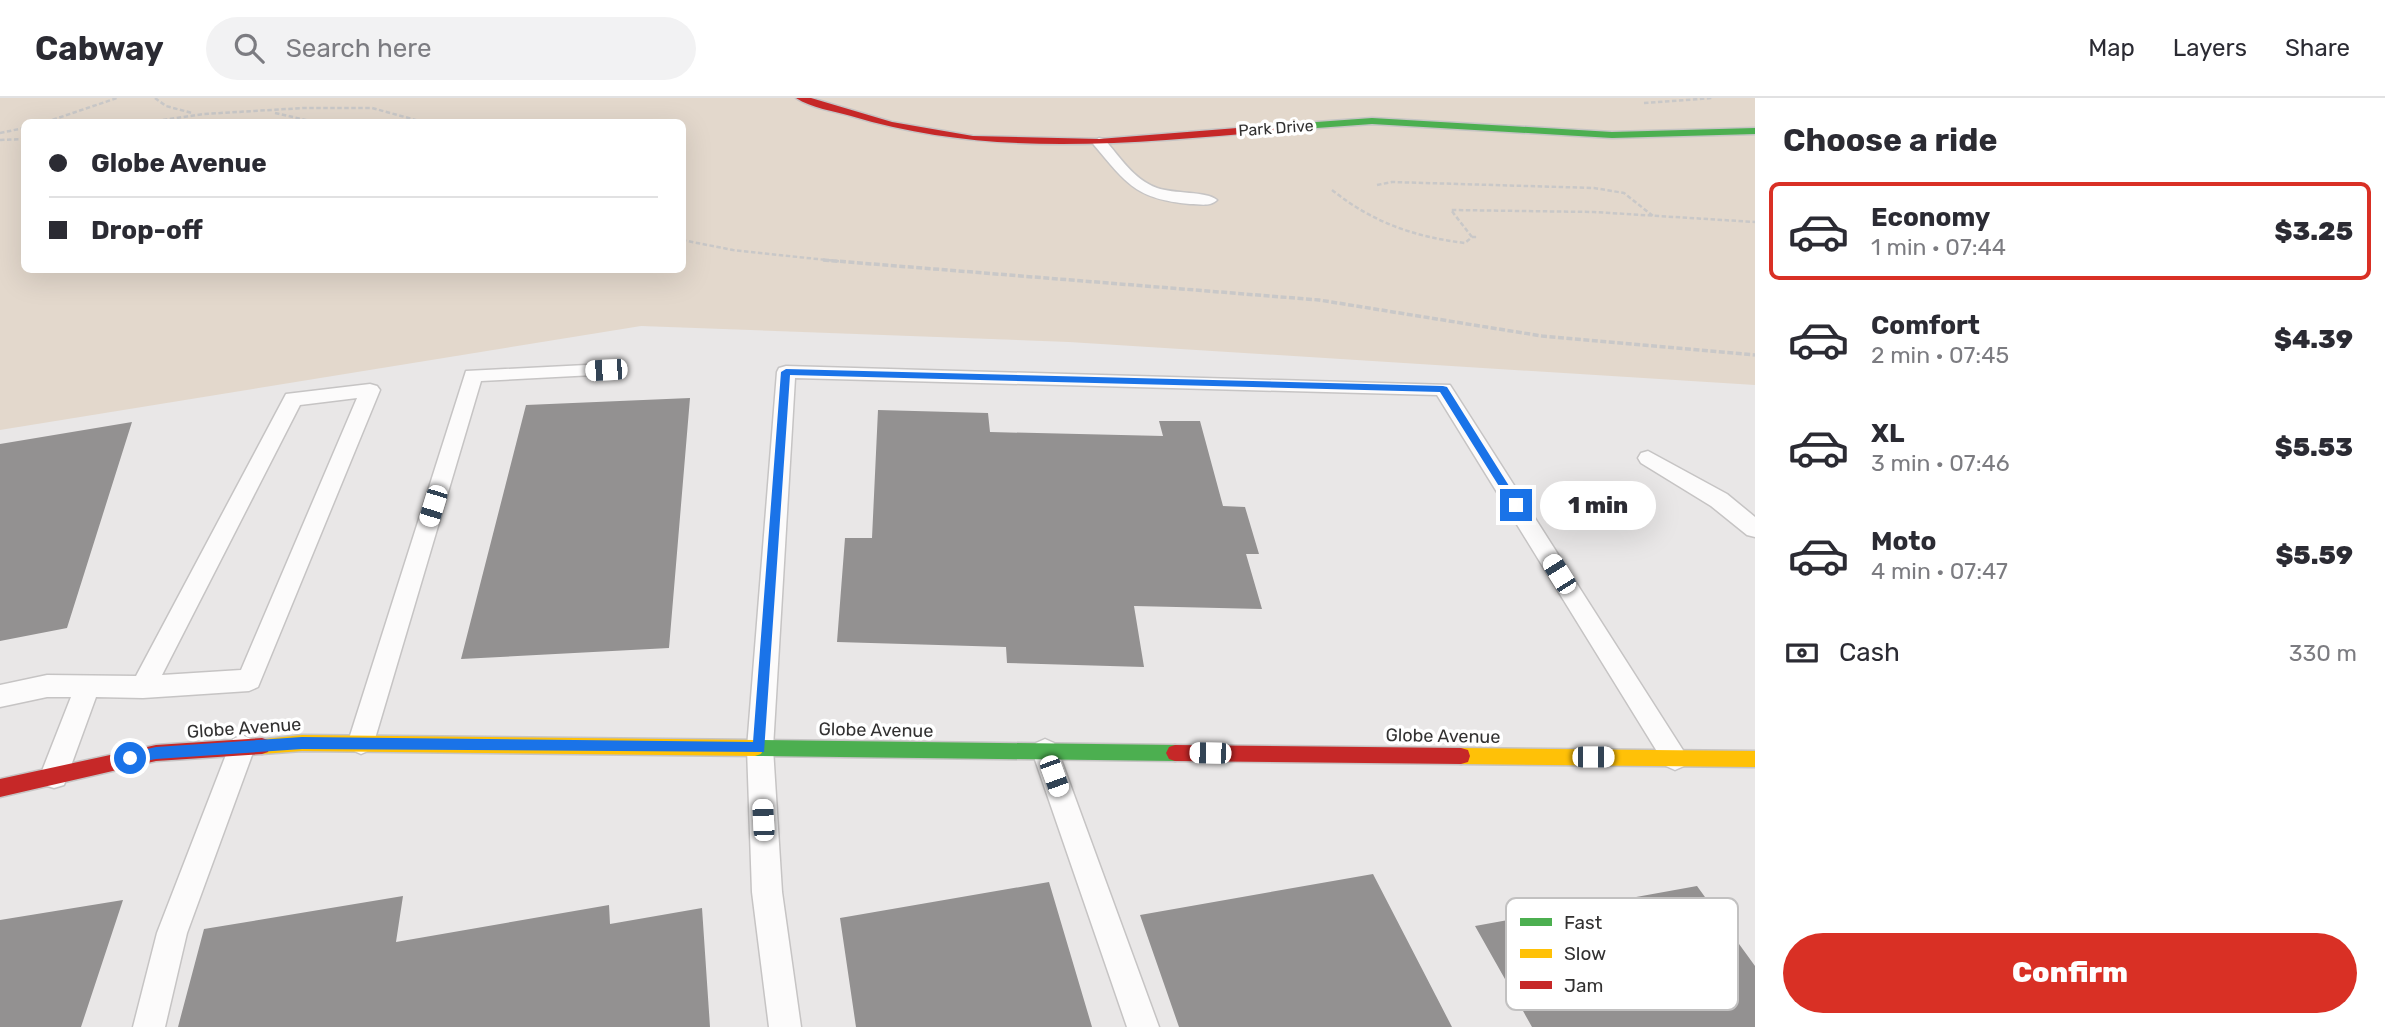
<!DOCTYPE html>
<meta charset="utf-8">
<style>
body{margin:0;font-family:Rubik,sans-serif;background:#f2f2f3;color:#2b2b33;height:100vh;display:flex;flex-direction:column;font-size:26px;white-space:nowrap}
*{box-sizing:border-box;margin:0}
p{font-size:23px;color:#7c7c81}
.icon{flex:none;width:38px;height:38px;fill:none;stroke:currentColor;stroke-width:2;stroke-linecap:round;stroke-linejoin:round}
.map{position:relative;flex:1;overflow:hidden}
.details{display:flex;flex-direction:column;background:#fff;width:630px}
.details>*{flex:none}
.guide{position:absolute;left:21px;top:21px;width:665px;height:154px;border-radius:10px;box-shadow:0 7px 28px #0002;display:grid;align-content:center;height:154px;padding:0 28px;background:#fff}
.end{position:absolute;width:32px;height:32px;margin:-16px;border:9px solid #1a73e8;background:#fff;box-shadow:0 0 0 4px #fff}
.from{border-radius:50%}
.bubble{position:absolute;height:49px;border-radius:24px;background:#fff;box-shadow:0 7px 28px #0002;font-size:23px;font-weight:800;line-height:49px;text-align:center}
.car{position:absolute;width:21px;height:42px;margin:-21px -10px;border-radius:9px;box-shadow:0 0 5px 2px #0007;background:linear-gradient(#fff 24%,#345 0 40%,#fff 0 76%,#345 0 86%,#fff 0)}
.guide b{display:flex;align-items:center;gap:24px;height:66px;font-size:26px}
.guide b+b{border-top:2px solid #e1e1e2}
.guide i{width:18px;height:18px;background:#2b2b33}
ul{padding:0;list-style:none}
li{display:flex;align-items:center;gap:21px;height:98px;margin:0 14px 10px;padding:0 14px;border:4px solid transparent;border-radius:10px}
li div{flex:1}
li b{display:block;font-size:26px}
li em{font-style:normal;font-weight:800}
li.active{border-color:#d93025}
li>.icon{width:63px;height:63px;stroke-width:1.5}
h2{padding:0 28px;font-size:32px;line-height:84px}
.pay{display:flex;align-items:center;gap:18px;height:77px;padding:0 28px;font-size:26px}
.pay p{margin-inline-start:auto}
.action{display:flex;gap:14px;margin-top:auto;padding:14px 28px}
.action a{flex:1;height:80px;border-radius:42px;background:#d93025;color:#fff;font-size:28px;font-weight:800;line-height:80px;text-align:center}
header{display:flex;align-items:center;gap:42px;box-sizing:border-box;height:98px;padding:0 35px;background:#fff;border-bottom:2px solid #e1e1e2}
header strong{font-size:33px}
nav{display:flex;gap:38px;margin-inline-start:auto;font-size:24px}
.search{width:490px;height:63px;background:#f2f2f3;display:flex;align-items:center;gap:18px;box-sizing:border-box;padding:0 24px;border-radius:38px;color:#7c7c81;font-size:26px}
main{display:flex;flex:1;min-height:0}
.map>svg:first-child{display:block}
</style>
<header>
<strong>Cabway</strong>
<div class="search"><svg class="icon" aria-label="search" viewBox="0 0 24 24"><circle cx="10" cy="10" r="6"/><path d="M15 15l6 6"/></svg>Search here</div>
<nav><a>Map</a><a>Layers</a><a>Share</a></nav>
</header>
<main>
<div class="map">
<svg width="1755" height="929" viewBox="0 0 1755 929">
<rect width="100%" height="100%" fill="#e9e7e7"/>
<path fill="#e3d8cc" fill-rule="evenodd" d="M 0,0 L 1755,0 L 1755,287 L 1069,244 L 641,228 L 0,332 ZM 24,24 L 682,24 L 682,172 L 24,172 Z"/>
<path fill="#939191" d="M 690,300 L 669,550 L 461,561 L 526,307 Z
M 878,312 L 988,315 L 990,334 L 1163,338 L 1159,323 L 1200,323 L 1223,408 L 1245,409 L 1259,456 L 1246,456 L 1262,511 L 1134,508 L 1144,569 L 1007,565 L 1006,549 L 837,544 L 845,440 L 872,440 Z
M 132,324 L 67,530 L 0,543 L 0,346 Z
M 1373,776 L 1452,929 L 1179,929 L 1140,817 Z
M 1049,784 L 1092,929 L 856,929 L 840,820 Z
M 1697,788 L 1755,868 L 1755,929 L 1532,929 L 1475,828 Z
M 403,798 L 396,844 L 609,807 L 610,826 L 702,810 L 710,929 L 178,929 L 204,831 Z
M 123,802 L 81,929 L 0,929 L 0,822 Z"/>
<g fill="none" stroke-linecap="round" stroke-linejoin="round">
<g stroke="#c6c4c4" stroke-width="3">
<path id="lane" d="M 1099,40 L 1104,41 C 1121,60 1133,81 1157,90 C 1173,96 1207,93 1217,102 C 1210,109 1200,106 1190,106 C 1136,101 1127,86 1094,47 L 1092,44 Z
M 606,266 L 613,268 L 615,272 L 613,276 L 481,283 L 374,644 L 370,652 L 361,656 L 352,652 L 348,644 L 466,273 Z
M 786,268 L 1450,287 L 1688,660 L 1684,668 L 1675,672 L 1666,668 L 1437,297 L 795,280 L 773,650 L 782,794 L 801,929 L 769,929 L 752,794 L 747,650 L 777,274 L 779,270 Z
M 370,286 L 377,288 L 380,292 L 258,589 L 249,593 L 143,600 L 96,599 L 64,687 L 54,690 L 44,687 L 40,678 L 71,599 L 47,599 L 0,609 L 0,587 L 47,577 L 136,578 L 286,296 ZM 357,300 L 241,572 L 162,577 L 300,307 Z
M 1648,353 L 1727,396 L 1755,419 L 1755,439 L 1747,437 L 1711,408 L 1641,365 L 1638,360 L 1641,355 Z
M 242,637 L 251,641 L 255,649 L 187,835 L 165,929 L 133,929 L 157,835 L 229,649 L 233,641 Z
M 1045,641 L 1054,645 L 1058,653 L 1159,929 L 1127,929 L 1032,653 L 1036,645 Z"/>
</g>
<g stroke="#c6c4c4" stroke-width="3">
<path id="fast" d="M 1372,20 L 1612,34 L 1755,30 L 1755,36 L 1612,40 L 1372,26 L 1289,32 L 1284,29 L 1289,26 Z
M 755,642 L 1175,647 L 1181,649 L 1184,655 L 1181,661 L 1175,663 L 755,658 L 749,656 L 746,650 L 749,644 Z"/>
</g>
<g stroke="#c6c4c4" stroke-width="3">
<path id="slow" d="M 302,637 L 755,642 L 761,644 L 764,650 L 761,656 L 755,658 L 302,653 L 262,656 L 256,654 L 253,648 L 256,642 Z
M 1461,650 L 1755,653 L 1755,669 L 1461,666 L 1454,664 L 1452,658 L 1454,652 Z"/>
</g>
<g stroke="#c6c4c4" stroke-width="3">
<path id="jam" d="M 796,0 L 811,0 L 892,24 L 973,38 L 1099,41 L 1289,26 L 1294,29 L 1289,32 C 1140,44 998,62 851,18 C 834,13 811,10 796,0 Z
M 262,640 L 268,642 L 271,648 L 268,654 L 262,656 L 156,663 L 0,699 L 0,681 L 156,647 Z
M 1175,647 L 1461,650 L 1468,652 L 1470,658 L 1468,664 L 1461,666 L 1175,663 L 1169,661 L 1166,655 L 1169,649 Z"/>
</g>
<path stroke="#c9c8c8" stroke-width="2.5" stroke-dasharray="4.5 2.5" stroke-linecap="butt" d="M 155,0 L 166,8 L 192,15
M 1644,5 L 1713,0
M 275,15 L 315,24
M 46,24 L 117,0
M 149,24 L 204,16 L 304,10 L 372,10 L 423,24
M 0,35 L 24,30
M 0,42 L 24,41
M 1377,87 L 1392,84 L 1594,90 L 1624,95 L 1653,118
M 1332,92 C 1372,124 1414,139 1465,145 L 1472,139 L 1477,139
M 1472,139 L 1451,112 L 1594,114 L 1755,124
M 682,142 L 733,152 L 845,164"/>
<path stroke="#c9c8c8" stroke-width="3.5" stroke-dasharray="6 2.5" stroke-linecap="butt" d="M 823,162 L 1319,202 L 1542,238 L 1755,257"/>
<use href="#lane" fill="#fcfbfb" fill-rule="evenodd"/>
<use href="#fast" fill="#4caf50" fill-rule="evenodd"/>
<use href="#slow" fill="#ffc107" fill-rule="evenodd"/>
<use href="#jam" fill="#c62828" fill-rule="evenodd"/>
</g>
<path fill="#1a73e8" d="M 786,271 L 1443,288 L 1447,289 L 1521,407 L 1516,410 L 1512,409 L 1440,294 L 790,277 L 764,654 L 302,651 L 156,661 L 130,666 L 125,665 L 125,656 L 156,649 L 302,639 L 753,644 L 781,274 Z"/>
<g text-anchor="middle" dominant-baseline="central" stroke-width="7" stroke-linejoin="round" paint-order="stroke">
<g font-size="16" fill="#323131" stroke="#fff">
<text transform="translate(1276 30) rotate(-4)">Park Drive</text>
</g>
<g font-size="18" fill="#323131" stroke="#fff">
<text transform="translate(244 630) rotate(-4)">Globe Avenue</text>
<text transform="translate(876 632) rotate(1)">Globe Avenue</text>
<text transform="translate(1443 638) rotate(1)">Globe Avenue</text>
</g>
</g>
<rect x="1506" y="800" width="232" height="112" rx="10" fill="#fff" stroke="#c2c1c1" stroke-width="2"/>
<rect x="1520" y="820" width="32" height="8" fill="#4caf50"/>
<rect x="1520" y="851" width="32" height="9" fill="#ffc107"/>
<rect x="1520" y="883" width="32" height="8" fill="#c62828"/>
<g font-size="19" fill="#323131">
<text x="1564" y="831">Fast</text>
<text x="1564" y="862">Slow</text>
<text x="1564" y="894">Jam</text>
</g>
</svg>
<i class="end from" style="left:130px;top:660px"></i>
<i class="end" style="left:1516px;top:407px"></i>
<div class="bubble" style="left:1540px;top:383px;width:116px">1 min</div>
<i class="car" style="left:606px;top:272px;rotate:267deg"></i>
<i class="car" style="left:433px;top:408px;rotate:197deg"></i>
<i class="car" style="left:1559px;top:476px;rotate:328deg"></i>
<i class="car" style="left:1210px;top:655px;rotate:271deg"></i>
<i class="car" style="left:1593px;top:659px;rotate:90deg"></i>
<i class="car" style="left:1054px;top:678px;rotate:160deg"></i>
<i class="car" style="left:763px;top:722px;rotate:357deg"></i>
<div class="guide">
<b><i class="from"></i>Globe Avenue</b>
<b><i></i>Drop-off</b>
</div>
</div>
<section class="details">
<h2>Choose a ride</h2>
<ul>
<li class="active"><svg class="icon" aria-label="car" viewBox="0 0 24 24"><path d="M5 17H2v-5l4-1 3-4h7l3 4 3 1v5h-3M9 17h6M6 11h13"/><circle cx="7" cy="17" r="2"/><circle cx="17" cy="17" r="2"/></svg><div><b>Economy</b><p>1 min · 07:44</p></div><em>$3.25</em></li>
<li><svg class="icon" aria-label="car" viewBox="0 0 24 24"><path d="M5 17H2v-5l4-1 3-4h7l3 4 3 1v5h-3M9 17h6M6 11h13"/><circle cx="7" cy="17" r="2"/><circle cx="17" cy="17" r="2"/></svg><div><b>Comfort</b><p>2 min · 07:45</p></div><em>$4.39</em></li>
<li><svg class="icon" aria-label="car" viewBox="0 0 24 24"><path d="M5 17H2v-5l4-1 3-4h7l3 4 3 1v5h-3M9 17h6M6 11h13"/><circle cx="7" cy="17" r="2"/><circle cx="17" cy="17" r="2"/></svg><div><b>XL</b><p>3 min · 07:46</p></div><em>$5.53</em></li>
<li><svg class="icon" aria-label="car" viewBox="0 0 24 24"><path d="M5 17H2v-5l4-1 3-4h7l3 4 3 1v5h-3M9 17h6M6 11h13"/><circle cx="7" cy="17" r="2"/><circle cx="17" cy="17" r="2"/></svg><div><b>Moto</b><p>4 min · 07:47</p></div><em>$5.59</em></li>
</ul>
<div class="pay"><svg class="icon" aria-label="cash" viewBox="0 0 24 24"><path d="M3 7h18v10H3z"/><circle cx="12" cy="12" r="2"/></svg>Cash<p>330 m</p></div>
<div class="action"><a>Confirm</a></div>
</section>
</main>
